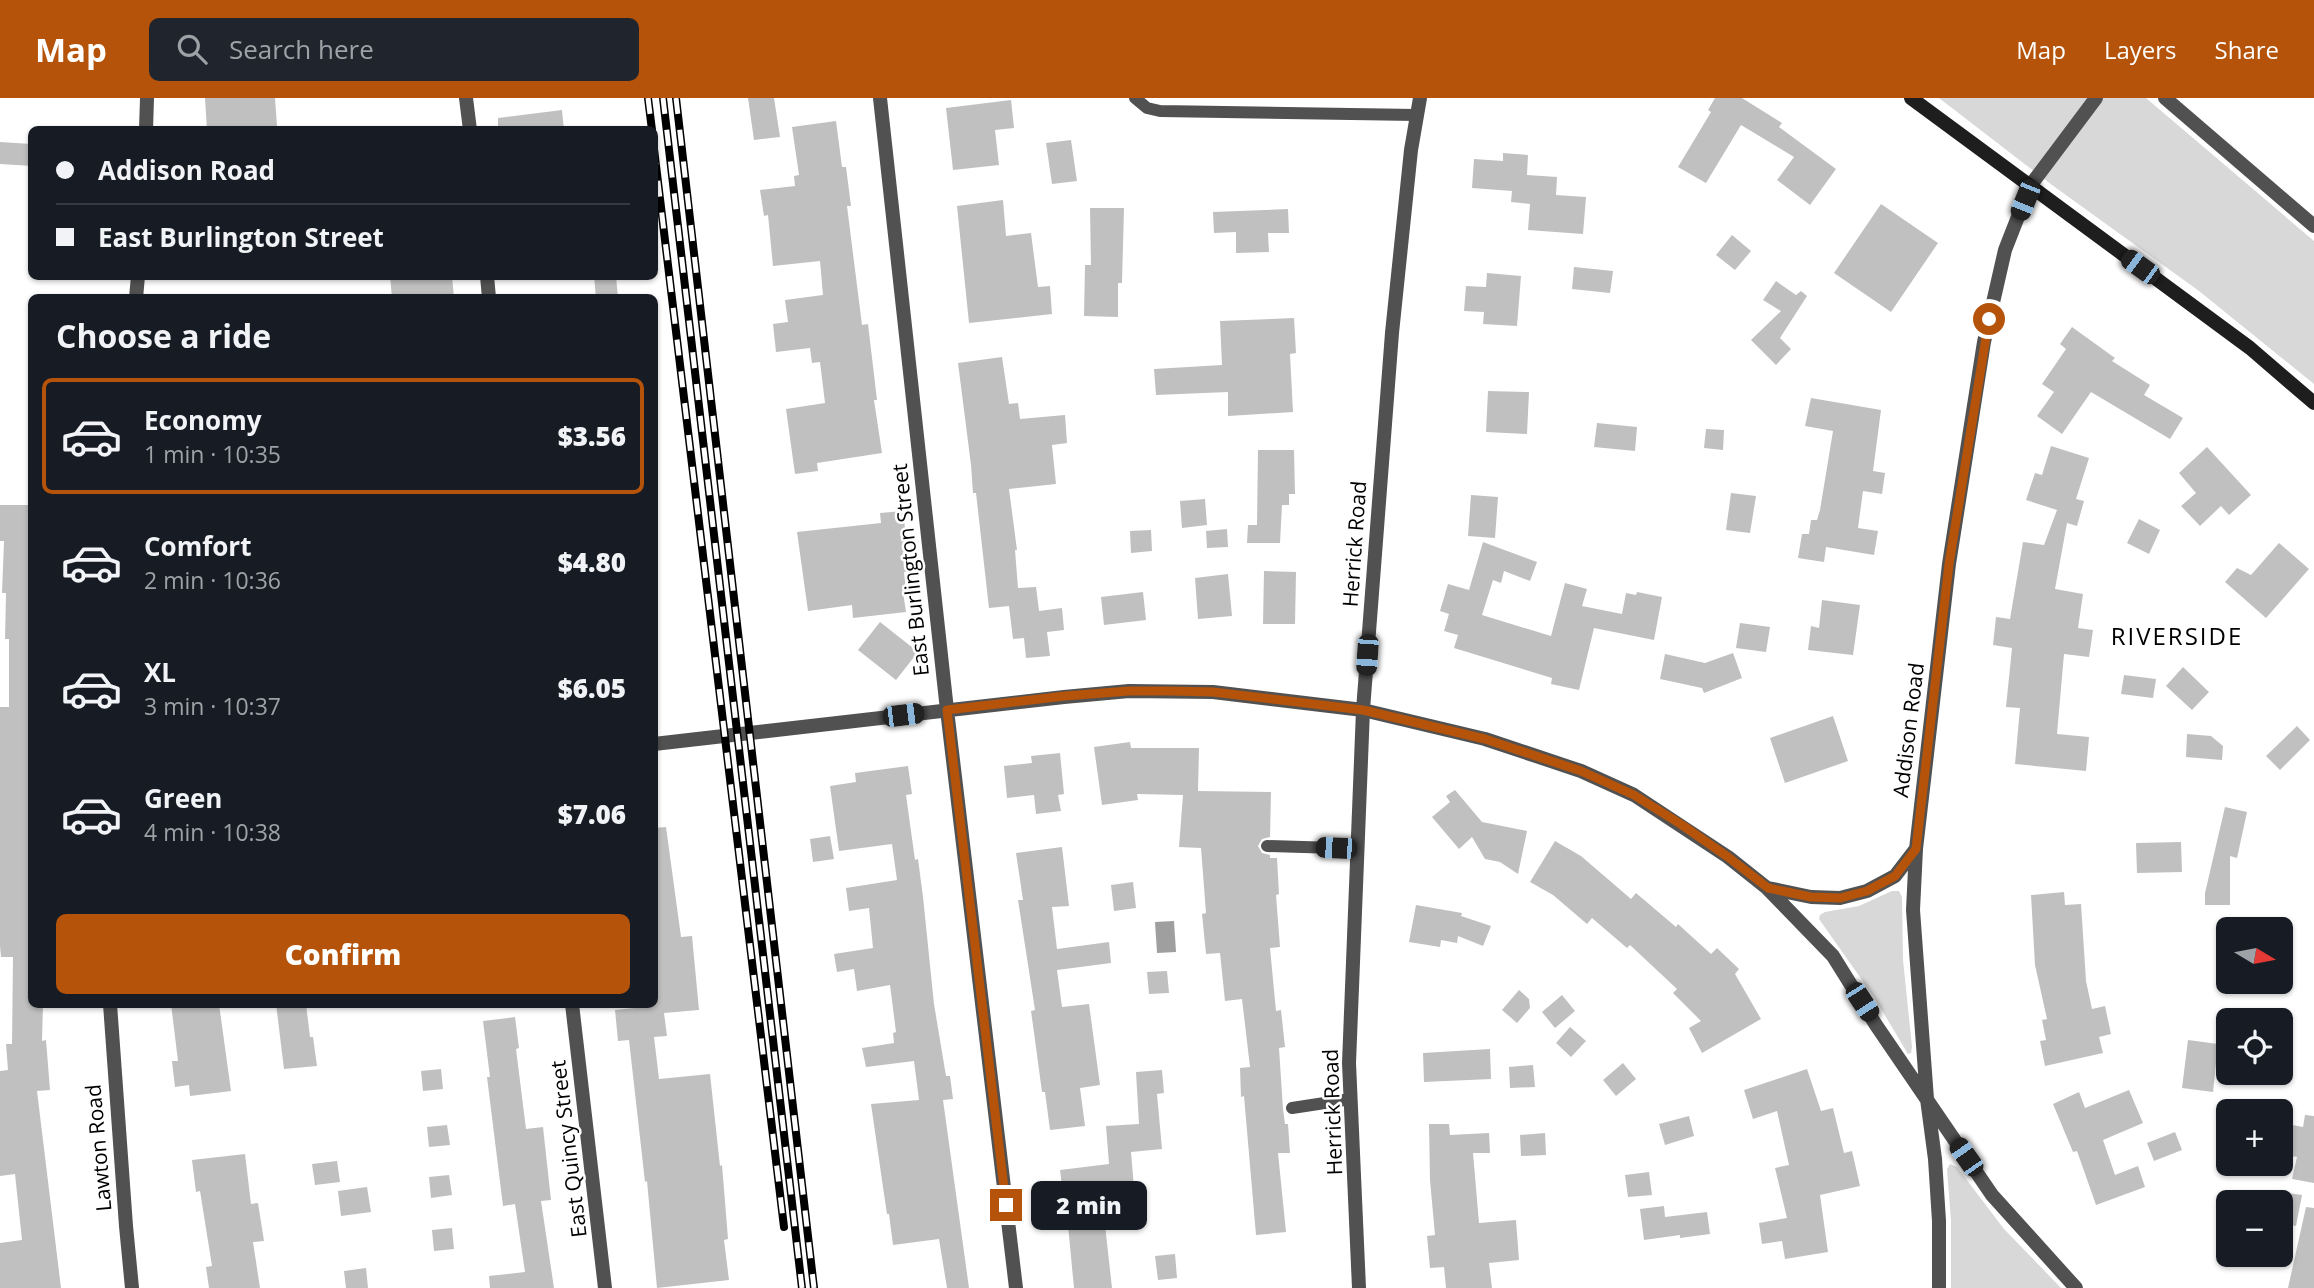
<!DOCTYPE html>
<meta charset="utf-8">
<style>
body{margin:0;font-family:"Open Sans",sans-serif;background:#20242c;color:#f1f3f6;height:100vh;display:flex;flex-direction:column;font-size:26px;white-space:nowrap}
*{box-sizing:border-box;margin:0}
p{font-size:23px;color:#9ea1a6}
.icon{flex:none;width:38px;height:38px;fill:none;stroke:currentColor;stroke-width:2;stroke-linecap:round;stroke-linejoin:round}
.map{position:relative;flex:1;overflow:hidden}
.drawer{position:absolute;left:28px;top:196px;width:630px;height:714px;display:flex;flex-direction:column;background:#171b24;border-radius:10px;box-shadow:0 2px 5px #0004}
.drawer>*{flex:none}
.guide{position:absolute;left:28px;top:28px;width:630px;height:154px;border-radius:10px;box-shadow:0 2px 5px #0004;display:grid;align-content:center;height:154px;padding:0 28px;background:#171b24}
.needle{width:46px;rotate:100deg}
.fabs{position:absolute;left:2216px;top:819px;display:grid;gap:14px}
.fabs a{display:grid;place-items:center;width:77px;height:77px;border-radius:10px;background:#171b24;box-shadow:0 2px 5px #0004;font-size:35px}
.end{position:absolute;width:32px;height:32px;margin:-16px;border:9px solid #b45309;background:#fff;box-shadow:0 0 0 4px #fff}
.from{border-radius:50%}
.bubble{position:absolute;height:49px;border-radius:10px;background:#171b24;box-shadow:0 2px 5px #0004;font-size:23px;font-weight:800;line-height:49px;text-align:center}
.car{position:absolute;width:21px;height:42px;margin:-21px -10px;border-radius:9px;box-shadow:0 0 5px 2px #0007;background:linear-gradient(#222 24%,#8ab4d8 0 40%,#222 0 76%,#8ab4d8 0 86%,#222 0)}
.guide b{display:flex;align-items:center;gap:24px;height:66px;font-size:26px}
.guide b+b{border-top:2px solid #363941}
.guide i{width:18px;height:18px;background:#f1f3f6}
ul{padding:0;list-style:none}
li{display:flex;align-items:center;gap:21px;height:116px;margin:0 14px 10px;padding:0 14px;border:4px solid transparent;border-radius:10px}
li div{flex:1}
li b{display:block;font-size:26px}
li em{font-style:normal;font-weight:800}
li.selected{border-color:#b45309}
li>.icon{width:63px;height:63px;stroke-width:1.5}
h2{padding:0 28px;font-size:32px;line-height:84px}
.cta{display:flex;gap:14px;margin-top:auto;padding:14px 28px}
.cta a{flex:1;height:80px;border-radius:10px;background:#b45309;color:#fff;font-size:28px;font-weight:800;line-height:80px;text-align:center}
header{display:flex;align-items:center;gap:42px;box-sizing:border-box;height:98px;padding:0 35px;background:#b45309;color:#fff}
header strong{font-size:33px}
nav{display:flex;gap:38px;margin-inline-start:auto;font-size:24px}
.search{width:490px;height:63px;background:#20242c;display:flex;align-items:center;gap:18px;box-sizing:border-box;padding:0 24px;border-radius:10px;color:#9ea1a6;font-size:26px}
.map>svg:first-child{display:block}
</style>
<header>
<strong>Map</strong>
<div class="search"><svg class="icon" aria-label="search" viewBox="0 0 24 24"><circle cx="10" cy="10" r="6"/><path d="M15 15l6 6"/></svg>Search here</div>
<nav><a>Map</a><a>Layers</a><a>Share</a></nav>
</header>
<div class="map">
<svg width="2314" height="1190" viewBox="0 0 2314 1190">
<rect width="100%" height="100%" fill="#fff"/>
<path fill="#d8d8d8" d="M 1939,0 L 2146,0 L 2314,143 L 2314,286 L 2199,193 L 2052,87 Z
M 1892,793 L 1899,793 L 1902,799 L 1903,862 L 1912,949 L 1911,955 L 1908,956 L 1874,899 L 1819,821 L 1820,817 L 1825,814 L 1859,808 Z
M 1950,1066 L 1957,1069 L 2004,1131 L 2061,1190 L 1951,1190 L 1951,1123 L 1947,1071 Z"/>
<path fill="#9f9f9f" d="M 1174,823 L 1176,854 L 1157,855 L 1155,824 Z"/>
<path fill="#c0c0c0" d="M 205,0 L 275,0 L 277,28 L 207,32 Z
M 748,0 L 774,0 L 780,39 L 754,42 Z
M 1715,0 L 1742,0 L 1782,25 L 1779,29 L 1836,71 L 1810,107 L 1777,82 L 1794,59 L 1741,27 L 1706,85 L 1678,69 L 1711,14 L 1708,12 Z
M 1011,2 L 1014,30 L 995,32 L 999,67 L 953,72 L 946,10 Z
M 562,12 L 564,32 L 498,32 L 498,20 Z
M 836,23 L 842,69 L 846,69 L 851,108 L 847,108 L 862,227 L 868,226 L 877,302 L 874,302 L 882,355 L 817,365 L 818,373 L 795,376 L 786,311 L 825,305 L 820,264 L 812,265 L 810,250 L 776,254 L 773,226 L 788,224 L 785,202 L 823,197 L 820,163 L 773,168 L 768,117 L 764,118 L 760,92 L 795,88 L 794,78 L 799,77 L 792,29 Z
M 1071,42 L 1077,83 L 1052,86 L 1046,45 Z
M 0,44 L 32,46 L 32,68 L 0,66 Z
M 1503,55 L 1528,57 L 1527,77 L 1557,79 L 1556,97 L 1586,99 L 1583,136 L 1528,132 L 1530,106 L 1511,104 L 1512,93 L 1472,90 L 1474,61 L 1503,63 Z
M 1003,102 L 1006,138 L 1031,135 L 1038,189 L 1050,188 L 1052,216 L 969,225 L 957,108 Z
M 1881,106 L 1938,145 L 1891,214 L 1834,175 Z
M 1090,110 L 1124,110 L 1122,185 L 1118,185 L 1118,219 L 1084,218 L 1085,167 L 1091,167 Z
M 1288,111 L 1289,135 L 1268,135 L 1269,154 L 1236,155 L 1236,134 L 1214,135 L 1213,114 Z
M 1732,137 L 1751,153 L 1735,172 L 1716,157 Z
M 1574,169 L 1613,173 L 1610,195 L 1572,191 Z
M 1487,175 L 1521,178 L 1517,228 L 1483,226 L 1484,214 L 1464,213 L 1466,188 L 1486,189 Z
M 390,178 L 452,178 L 454,200 L 392,200 Z
M 594,178 L 616,178 L 618,200 L 596,200 Z
M 1776,183 L 1796,197 L 1801,193 L 1807,198 L 1780,240 L 1791,251 L 1776,267 L 1751,242 L 1781,213 L 1763,202 Z
M 1294,220 L 1296,255 L 1290,256 L 1293,314 L 1228,318 L 1228,294 L 1156,297 L 1154,271 L 1222,267 L 1220,223 Z
M 2072,229 L 2115,260 L 2112,263 L 2150,287 L 2144,297 L 2183,320 L 2170,341 L 2091,294 L 2062,336 L 2037,318 L 2054,294 L 2042,286 L 2066,251 L 2060,246 Z
M 1002,259 L 1009,306 L 1018,305 L 1020,321 L 1065,317 L 1067,345 L 1052,347 L 1056,386 L 1009,391 L 1017,452 L 1015,452 L 1018,490 L 1036,489 L 1039,513 L 1062,510 L 1064,532 L 1047,534 L 1050,558 L 1026,560 L 1024,540 L 1013,541 L 1009,508 L 989,510 L 976,395 L 973,395 L 971,367 L 958,265 Z
M 1488,293 L 1529,294 L 1527,336 L 1486,334 Z
M 1811,300 L 1881,312 L 1873,373 L 1885,375 L 1882,396 L 1863,393 L 1858,430 L 1878,433 L 1874,457 L 1826,449 L 1824,464 L 1798,460 L 1802,436 L 1809,436 L 1811,422 L 1817,422 L 1820,412 L 1833,333 L 1805,328 Z
M 1597,325 L 1637,329 L 1635,353 L 1594,349 Z
M 1706,331 L 1724,332 L 1723,352 L 1704,350 Z
M 2051,348 L 2089,360 L 2076,401 L 2084,403 L 2077,428 L 2067,425 L 2055,491 L 2083,496 L 2078,530 L 2093,532 L 2089,559 L 2064,556 L 2057,636 L 2089,639 L 2086,673 L 2015,666 L 2020,610 L 2006,609 L 2012,550 L 1993,547 L 1996,519 L 2010,521 L 2023,444 L 2044,447 L 2057,412 L 2026,402 L 2035,375 L 2042,377 Z
M 2207,349 L 2251,397 L 2229,417 L 2221,408 L 2200,428 L 2181,408 L 2196,395 L 2179,375 Z
M 1258,352 L 1294,352 L 1295,396 L 1289,396 L 1289,407 L 1282,407 L 1280,445 L 1247,445 L 1248,427 L 1257,427 Z
M 1731,395 L 1756,398 L 1750,435 L 1726,432 Z
M 1471,397 L 1498,399 L 1495,440 L 1468,438 Z
M 1205,401 L 1207,427 L 1182,430 L 1180,403 Z
M 0,407 L 32,407 L 32,906 L 43,906 L 42,943 L 46,942 L 50,992 L 37,993 L 61,1190 L 0,1190 L 0,1145 L 22,1142 L 15,1076 L 0,1078 L 0,973 L 8,972 L 6,946 L 12,946 L 13,859 L 1,859 L 0,848 L 0,609 L 9,609 L 9,541 L 5,541 L 6,495 L 2,495 L 4,443 L 0,443 Z
M 903,413 L 910,474 L 904,474 L 906,493 L 903,494 L 906,514 L 853,520 L 852,507 L 808,513 L 797,434 L 881,425 L 880,415 Z
M 2139,421 L 2160,432 L 2149,456 L 2127,445 Z
M 1227,431 L 1228,449 L 1207,450 L 1206,433 Z
M 1151,432 L 1152,453 L 1131,455 L 1130,433 Z
M 1483,444 L 1537,464 L 1530,483 L 1504,473 L 1501,485 L 1493,482 L 1482,517 L 1551,538 L 1565,485 L 1587,491 L 1582,508 L 1622,516 L 1626,495 L 1636,497 L 1637,494 L 1662,499 L 1654,542 L 1594,530 L 1579,592 L 1551,586 L 1552,580 L 1454,550 L 1458,537 L 1444,533 L 1449,516 L 1440,513 L 1448,486 L 1469,492 Z
M 2279,445 L 2309,471 L 2266,520 L 2225,484 L 2237,470 L 2251,477 Z
M 1264,473 L 1296,474 L 1295,526 L 1263,526 Z
M 1228,476 L 1232,518 L 1198,521 L 1195,480 Z
M 1143,494 L 1146,522 L 1104,527 L 1101,499 Z
M 1822,502 L 1860,507 L 1853,557 L 1808,552 L 1811,528 L 1819,530 Z
M 880,524 L 918,554 L 896,582 L 858,552 Z
M 1740,525 L 1770,529 L 1766,554 L 1736,550 Z
M 1733,555 L 1742,580 L 1704,595 L 1702,590 L 1660,581 L 1665,556 L 1705,565 Z
M 2183,569 L 2209,594 L 2192,612 L 2166,588 Z
M 2124,577 L 2156,581 L 2153,600 L 2121,596 Z
M 1833,618 L 1848,663 L 1785,685 L 1770,640 Z
M 2297,628 L 2310,642 L 2280,672 L 2266,658 Z
M 2187,636 L 2211,638 L 2223,648 L 2222,662 L 2186,659 Z
M 1130,644 L 1131,650 L 1199,650 L 1198,693 L 1271,694 L 1270,739 L 1262,741 L 1258,748 L 1262,755 L 1270,757 L 1270,760 L 1277,760 L 1279,796 L 1276,797 L 1280,849 L 1270,850 L 1276,913 L 1281,912 L 1285,949 L 1279,950 L 1283,1011 L 1285,1026 L 1288,1026 L 1290,1055 L 1278,1055 L 1286,1134 L 1256,1137 L 1244,998 L 1241,999 L 1240,970 L 1250,969 L 1242,901 L 1225,903 L 1220,855 L 1206,856 L 1202,816 L 1206,815 L 1201,750 L 1179,749 L 1183,697 L 1137,696 L 1138,702 L 1102,707 L 1094,649 Z
M 1060,655 L 1064,696 L 1058,697 L 1061,713 L 1036,716 L 1034,697 L 1007,700 L 1004,668 L 1032,665 L 1031,658 Z
M 908,668 L 912,696 L 906,697 L 915,762 L 918,761 L 923,799 L 934,906 L 946,978 L 950,978 L 953,1001 L 943,1002 L 969,1190 L 947,1190 L 939,1141 L 893,1147 L 889,1116 L 887,1116 L 884,1096 L 871,1006 L 919,1002 L 914,963 L 866,969 L 862,950 L 894,945 L 893,935 L 896,934 L 890,887 L 857,893 L 854,871 L 837,874 L 834,856 L 873,850 L 869,810 L 849,813 L 846,790 L 897,782 L 892,746 L 839,753 L 830,688 L 856,684 L 855,675 Z
M 1455,692 L 1482,724 L 1527,733 L 1518,776 L 1500,764 L 1485,761 L 1472,739 L 1459,751 L 1432,719 L 1450,704 L 1446,698 Z
M 2225,709 L 2247,714 L 2237,760 L 2230,758 L 2230,807 L 2205,807 L 2205,795 Z
M 666,729 L 681,839 L 692,838 L 699,912 L 664,915 L 667,938 L 654,939 L 659,981 L 710,976 L 720,1068 L 722,1067 L 724,1091 L 728,1141 L 724,1142 L 729,1182 L 657,1190 L 647,1083 L 645,1084 L 629,942 L 618,943 L 615,912 L 654,908 L 654,730 Z
M 830,738 L 834,761 L 813,764 L 810,741 Z
M 1555,743 L 1581,758 L 1631,801 L 1636,795 L 1676,829 L 1678,826 L 1711,856 L 1717,850 L 1739,871 L 1735,876 L 1761,921 L 1702,955 L 1689,930 L 1701,923 L 1673,895 L 1677,891 L 1630,847 L 1627,850 L 1592,820 L 1587,826 L 1553,797 L 1530,784 Z
M 2181,744 L 2182,774 L 2137,775 L 2136,745 Z
M 1062,749 L 1069,808 L 1052,809 L 1057,851 L 1109,844 L 1111,865 L 1057,872 L 1062,909 L 1089,906 L 1100,987 L 1080,990 L 1085,1028 L 1050,1032 L 1045,994 L 1042,994 L 1035,942 L 1031,913 L 1035,912 L 1018,802 L 1023,802 L 1016,755 Z
M 1133,784 L 1136,810 L 1114,813 L 1111,787 Z
M 2064,794 L 2065,807 L 2081,806 L 2086,883 L 2092,911 L 2105,908 L 2111,936 L 2099,939 L 2103,955 L 2045,968 L 2040,943 L 2046,942 L 2042,922 L 2047,921 L 2035,867 L 2031,797 Z
M 1416,807 L 1462,815 L 1461,818 L 1491,828 L 1483,848 L 1458,838 L 1457,845 L 1441,842 L 1440,849 L 1409,844 Z
M 1167,873 L 1169,895 L 1149,896 L 1147,874 Z
M 1519,892 L 1529,901 L 1530,910 L 1517,925 L 1502,912 Z
M 1562,897 L 1575,913 L 1555,930 L 1542,914 Z
M 171,906 L 219,906 L 231,993 L 190,998 L 189,987 L 175,989 L 172,963 L 178,963 Z
M 276,906 L 306,906 L 310,939 L 313,939 L 317,968 L 284,971 Z
M 515,919 L 519,950 L 516,951 L 526,1031 L 543,1029 L 551,1102 L 541,1103 L 554,1190 L 490,1190 L 489,1178 L 525,1174 L 515,1106 L 503,1108 L 487,979 L 490,979 L 483,923 Z
M 1570,929 L 1586,943 L 1571,959 L 1556,945 Z
M 2188,942 L 2218,946 L 2213,994 L 2182,990 Z
M 1490,951 L 1491,981 L 1424,984 L 1423,955 Z
M 1623,965 L 1636,981 L 1616,998 L 1603,982 Z
M 1533,967 L 1535,989 L 1510,990 L 1509,969 Z
M 441,971 L 443,991 L 423,993 L 421,973 Z
M 1807,971 L 1821,1013 L 1833,1010 L 1844,1055 L 1852,1053 L 1860,1088 L 1820,1097 L 1828,1154 L 1785,1161 L 1782,1143 L 1762,1146 L 1759,1125 L 1787,1120 L 1775,1070 L 1789,1067 L 1777,1013 L 1753,1021 L 1744,992 Z
M 1162,972 L 1164,995 L 1157,996 L 1162,1051 L 1131,1054 L 1136,1113 L 1104,1118 L 1112,1190 L 1074,1190 L 1065,1096 L 1063,1096 L 1060,1072 L 1109,1066 L 1106,1028 L 1139,1026 L 1136,974 Z
M 2129,992 L 2143,1025 L 2103,1042 L 2115,1077 L 2138,1068 L 2145,1089 L 2096,1107 L 2077,1053 L 2073,1054 L 2053,1006 L 2079,994 L 2085,1010 Z
M 2305,1017 L 2314,1018 L 2314,1085 L 2292,1081 L 2297,1059 L 2280,1056 L 2282,1025 L 2303,1029 Z
M 1689,1018 L 1694,1038 L 1665,1047 L 1659,1026 Z
M 1429,1026 L 1449,1026 L 1450,1037 L 1489,1035 L 1490,1055 L 1473,1055 L 1479,1125 L 1516,1122 L 1519,1162 L 1489,1165 L 1492,1190 L 1446,1190 L 1444,1169 L 1430,1170 L 1427,1138 L 1435,1137 L 1430,1082 Z
M 447,1027 L 450,1047 L 429,1049 L 427,1029 Z
M 2175,1034 L 2182,1052 L 2154,1063 L 2147,1045 Z
M 1545,1035 L 1546,1057 L 1521,1058 L 1520,1037 Z
M 245,1056 L 251,1106 L 258,1105 L 264,1143 L 253,1144 L 260,1190 L 209,1190 L 206,1169 L 212,1168 L 200,1093 L 196,1094 L 192,1062 Z
M 337,1063 L 340,1084 L 315,1087 L 312,1066 Z
M 1649,1074 L 1652,1097 L 1628,1099 L 1625,1077 Z
M 449,1077 L 452,1097 L 431,1100 L 429,1079 Z
M 367,1089 L 371,1114 L 341,1118 L 338,1093 Z
M 2280,1094 L 2302,1097 L 2296,1128 L 2280,1125 Z
M 1664,1108 L 1665,1119 L 1707,1114 L 1710,1136 L 1680,1140 L 1680,1137 L 1644,1142 L 1640,1111 Z
M 2306,1109 L 2314,1110 L 2314,1190 L 2288,1190 Z
M 452,1130 L 454,1151 L 434,1153 L 432,1132 Z
M 1175,1156 L 1177,1180 L 1158,1182 L 1155,1158 Z
M 366,1170 L 368,1190 L 346,1190 L 344,1173 Z"/>
<g fill="none" stroke-linecap="round" stroke-linejoin="round">
<path stroke="#515151" stroke-width="12" d="M 1135,0 L 1147,10 L 1160,13 L 1416,17
M 1267,748 L 1336,750 L 1358,749
M 1292,1010 L 1351,1001"/>
<path stroke="#515151" stroke-width="14" d="M 466,0 L 470,32
M 880,0 L 947,612 L 1016,1190
M 2165,0 L 2314,128
M 146,32 L 147,0
M 487,178 L 489,200
M 136,200 L 138,178
M 654,646 L 1064,599 L 1129,593 L 1213,594 L 1363,612 L 1485,641 L 1581,673 L 1634,697 L 1728,759 L 1767,790 L 1833,858 L 1876,927 L 1992,1097 L 2076,1190
M 1768,790 L 1811,799 L 1840,800 L 1867,793 L 1895,778 L 1915,752
M 110,906 L 126,1128 L 132,1190
M 572,906 L 605,1190
M 1359,1190 L 1349,965 L 1363,612 L 1392,235 L 1411,52 L 1420,0
M 1939,1190 L 1939,1123 L 1935,1061 L 1927,1001 L 1913,812 L 1916,751 L 1949,466 L 1984,244 L 2005,152 L 2030,88 L 2096,0"/>
<path stroke="#1e1e1e" stroke-width="14" d="M 1911,0 L 2250,250 L 2314,305"/>
<g stroke="#000" stroke-width="8">
<path id="rail" d="M 648,0 L 652,32
M 663,0 L 802,1190
M 676,0 L 814,1190
M 654,51 L 784,1129"/>
</g>
<use href="#rail" stroke="#fff" stroke-width="5" stroke-dasharray="16" stroke-linecap="butt"/>
</g>
<g fill="none" stroke-linecap="round" stroke-linejoin="round">
<path stroke="#b45309" stroke-width="9" d="M 1006,1107 L 947,612 L 1065,598 L 1129,593 L 1170,593 L 1213,594 L 1363,612 L 1485,641 L 1581,673 L 1634,697 L 1682,727 L 1728,759 L 1768,790 L 1811,799 L 1840,800 L 1867,793 L 1895,778 L 1916,751 L 1949,466 L 1989,221"/>
</g>
<g text-anchor="middle" dominant-baseline="central" stroke-width="5" stroke-linejoin="round" paint-order="stroke">
<g font-size="21" fill="#000" stroke="#fff">
<text transform="translate(1354 446) rotate(-86)">Herrick Road</text>
<text transform="translate(910 472) rotate(-96)">East Burlington Street</text>
<text transform="translate(1908 632) rotate(-83)">Addison Road</text>
<text transform="translate(1332 1014) rotate(-92)">Herrick Road</text>
<text transform="translate(98 1050) rotate(-95)">Lawton Road</text>
<text transform="translate(568 1051) rotate(-97)">East Quincy Street</text>
</g>
<g font-size="24" letter-spacing="2" fill="#000" stroke="#fff">
<text x="2177" y="537">RIVERSIDE</text>
</g>
</g>
</svg>
<div class="fabs">
<a><svg class="needle" viewBox="-14 -14 28 28"><path d="M0-13l5 13h-10z" fill="#e53935"/><path d="M0 13l5-13h-10z" fill="#9ea1a6"/></svg></a>
<a><svg class="icon" aria-label="locate" viewBox="0 0 24 24"><circle cx="12" cy="12" r="6"/><path d="M12 2v4M12 18v4M2 12h4M18 12h4"/></svg></a>
<a>+</a>
<a>−</a>
</div>
<i class="end from" style="left:1989px;top:221px"></i>
<i class="end" style="left:1006px;top:1107px"></i>
<div class="bubble" style="left:1031px;top:1083px;width:116px">2 min</div>
<i class="car" style="left:2025px;top:102px;rotate:202deg"></i>
<i class="car" style="left:2140px;top:169px;rotate:306deg"></i>
<i class="car" style="left:1367px;top:557px;rotate:184deg"></i>
<i class="car" style="left:903px;top:617px;rotate:83deg"></i>
<i class="car" style="left:1336px;top:750px;rotate:272deg"></i>
<i class="car" style="left:1862px;top:904px;rotate:147deg"></i>
<i class="car" style="left:1966px;top:1059px;rotate:325deg"></i>
<div class="guide">
<b><i class="from"></i>Addison Road</b>
<b><i></i>East Burlington Street</b>
</div>
<section class="drawer">
<h2>Choose a ride</h2>
<ul>
<li class="selected"><svg class="icon" aria-label="car" viewBox="0 0 24 24"><path d="M5 17H2v-5l4-1 3-4h7l3 4 3 1v5h-3M9 17h6M6 11h13"/><circle cx="7" cy="17" r="2"/><circle cx="17" cy="17" r="2"/></svg><div><b>Economy</b><p>1 min · 10:35</p></div><em>$3.56</em></li>
<li><svg class="icon" aria-label="car" viewBox="0 0 24 24"><path d="M5 17H2v-5l4-1 3-4h7l3 4 3 1v5h-3M9 17h6M6 11h13"/><circle cx="7" cy="17" r="2"/><circle cx="17" cy="17" r="2"/></svg><div><b>Comfort</b><p>2 min · 10:36</p></div><em>$4.80</em></li>
<li><svg class="icon" aria-label="car" viewBox="0 0 24 24"><path d="M5 17H2v-5l4-1 3-4h7l3 4 3 1v5h-3M9 17h6M6 11h13"/><circle cx="7" cy="17" r="2"/><circle cx="17" cy="17" r="2"/></svg><div><b>XL</b><p>3 min · 10:37</p></div><em>$6.05</em></li>
<li><svg class="icon" aria-label="car" viewBox="0 0 24 24"><path d="M5 17H2v-5l4-1 3-4h7l3 4 3 1v5h-3M9 17h6M6 11h13"/><circle cx="7" cy="17" r="2"/><circle cx="17" cy="17" r="2"/></svg><div><b>Green</b><p>4 min · 10:38</p></div><em>$7.06</em></li>
</ul>
<div class="cta"><a>Confirm</a></div>
</section>
</div>
